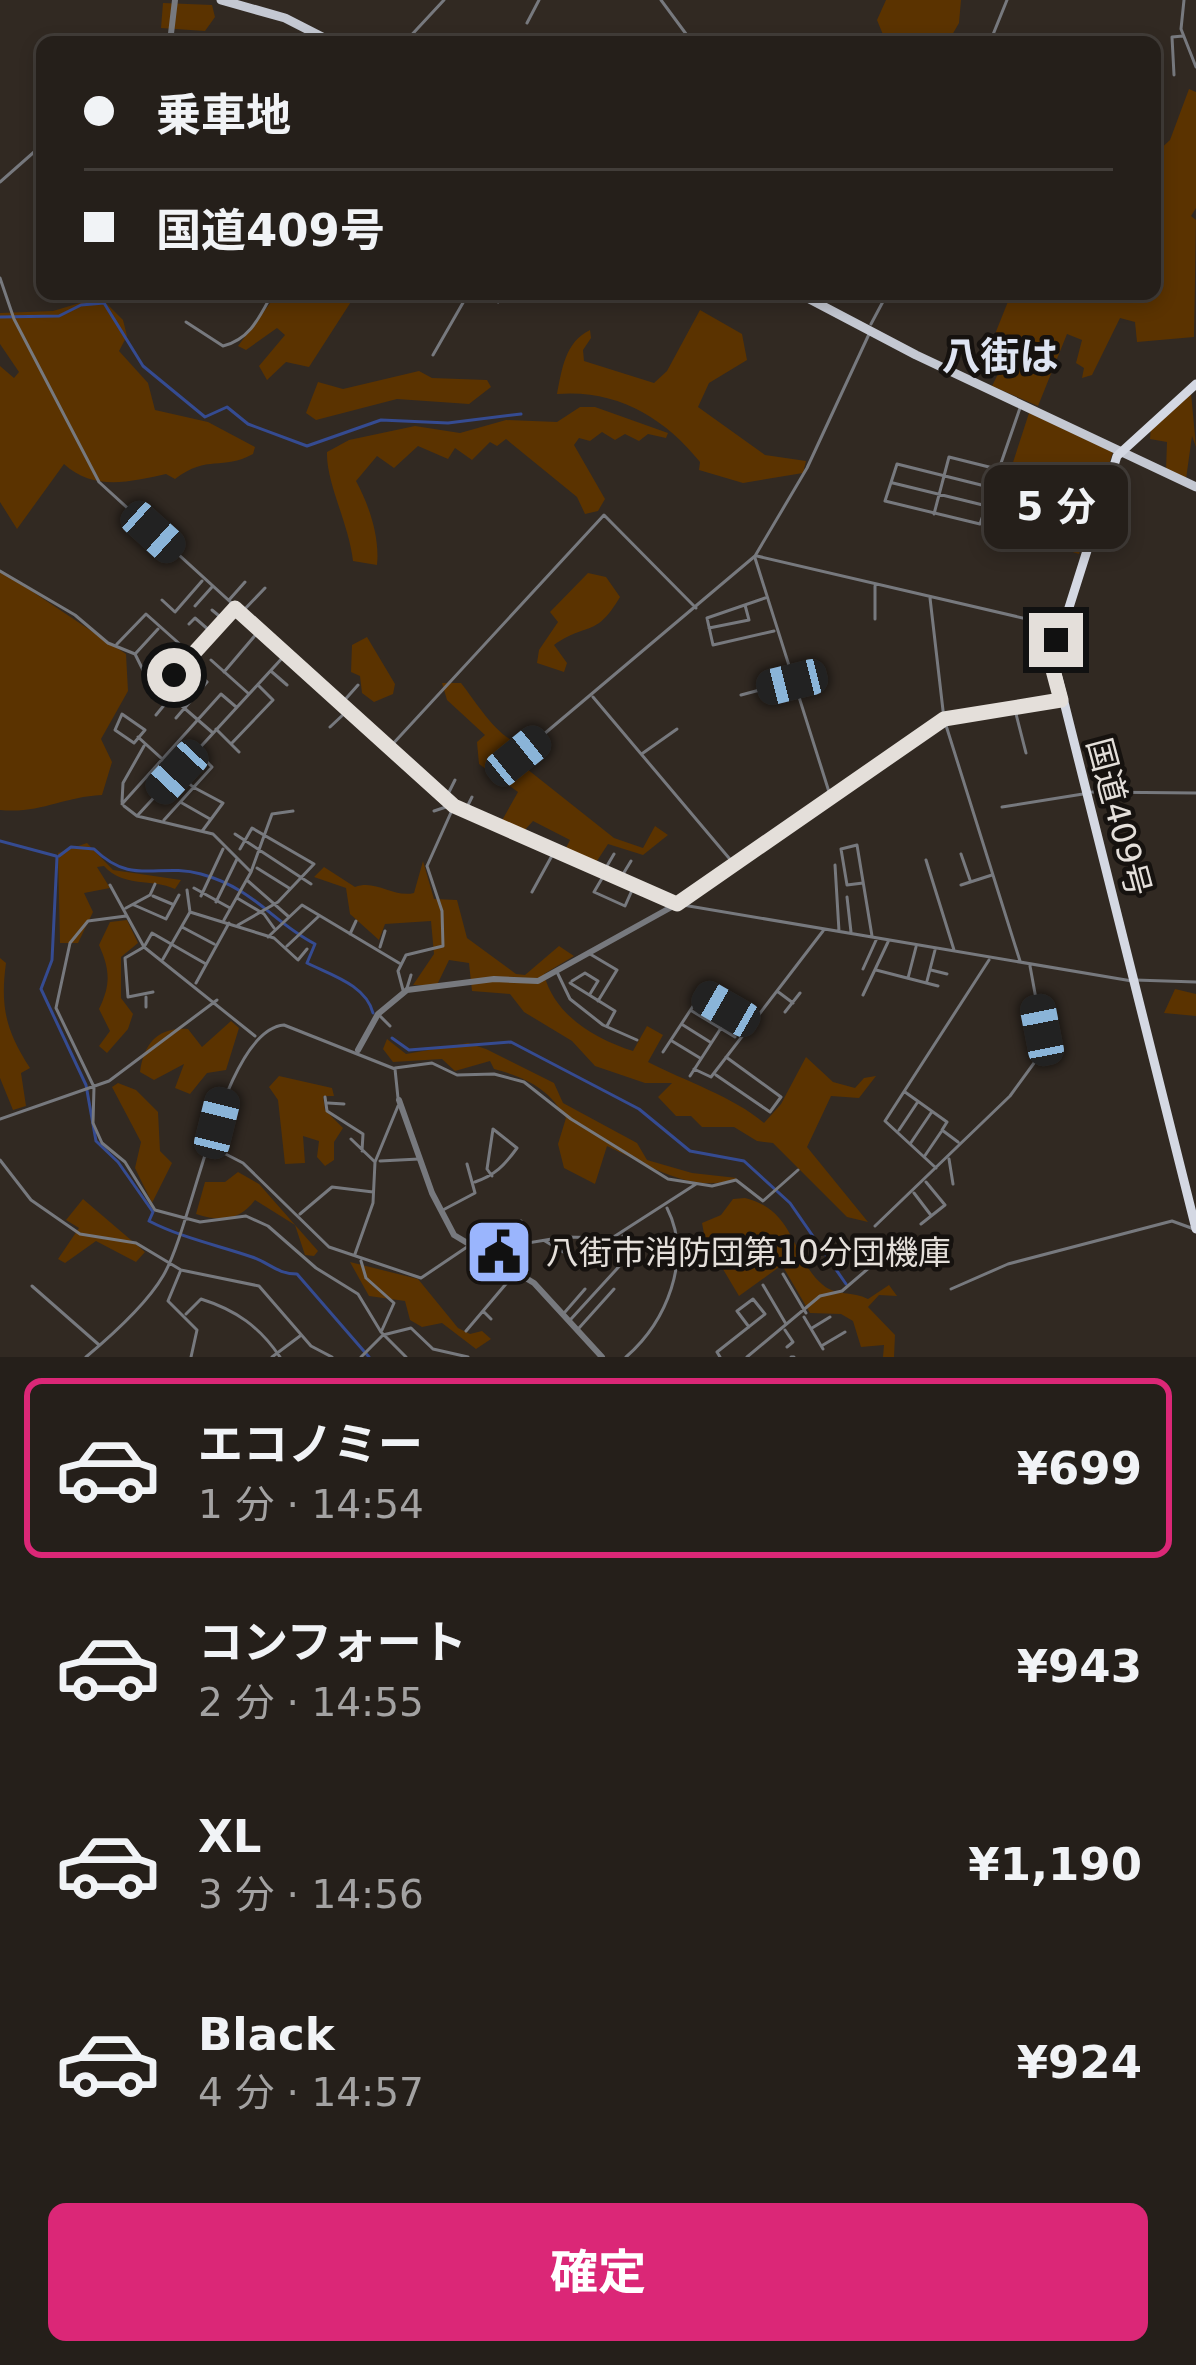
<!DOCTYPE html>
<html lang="ja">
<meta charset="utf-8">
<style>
body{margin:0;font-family:"DejaVu Sans","Noto Sans JP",sans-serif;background:#2d2723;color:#f1f3f6;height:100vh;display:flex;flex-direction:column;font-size:45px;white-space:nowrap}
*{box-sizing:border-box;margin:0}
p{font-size:39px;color:#a3a2a2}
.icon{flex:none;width:66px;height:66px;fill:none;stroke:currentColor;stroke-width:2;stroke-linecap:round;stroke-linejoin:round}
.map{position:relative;height:1357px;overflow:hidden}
.side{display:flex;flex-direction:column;background:#251f1a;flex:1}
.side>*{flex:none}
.banner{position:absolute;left:36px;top:36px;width:1125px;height:264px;border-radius:18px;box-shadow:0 6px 18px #0003,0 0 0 3px #423d39;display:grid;align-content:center;height:264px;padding:0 48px;background:#251f1a}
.end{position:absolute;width:54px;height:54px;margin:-27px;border:15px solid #e4dfda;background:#111;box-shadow:0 0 0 6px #111}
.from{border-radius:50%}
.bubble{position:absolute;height:84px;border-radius:18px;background:#251f1a;box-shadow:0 6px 18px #0003,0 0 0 3px #423d39;font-size:39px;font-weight:700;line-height:84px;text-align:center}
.car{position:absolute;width:36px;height:72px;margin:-36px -18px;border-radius:15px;box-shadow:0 0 9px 3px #0007;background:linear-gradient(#222 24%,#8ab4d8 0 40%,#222 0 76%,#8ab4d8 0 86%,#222 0)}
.banner b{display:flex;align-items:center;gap:42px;height:114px;font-size:45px}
.banner b+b{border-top:3px solid #423d39}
.banner i{width:30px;height:30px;background:#f1f3f6}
ul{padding:21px 0 0;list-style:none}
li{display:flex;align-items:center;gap:36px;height:180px;margin:0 24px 18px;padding:0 24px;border:6px solid transparent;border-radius:18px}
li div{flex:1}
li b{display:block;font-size:45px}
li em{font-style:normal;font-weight:700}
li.on{border-color:#db2777}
li>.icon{width:108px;height:108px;stroke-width:1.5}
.action{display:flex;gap:24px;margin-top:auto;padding:24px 48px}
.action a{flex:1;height:138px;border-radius:18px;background:#db2777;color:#fff;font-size:48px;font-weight:700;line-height:138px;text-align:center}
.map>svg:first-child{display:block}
</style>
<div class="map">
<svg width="1196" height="1357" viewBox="0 0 1196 1357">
<rect width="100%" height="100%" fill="#312922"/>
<path fill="#5b3300" d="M 886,0 L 961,0 L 959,23 L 948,42 L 886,42 L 877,20 Z
M 163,3 L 212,5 L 215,17 L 205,31 L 161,28 Z
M 1189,89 L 1196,92 L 1196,208 L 1191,216 L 1196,220 L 1194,337 L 1137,342 L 1135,322 L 1120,318 L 1092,375 L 1082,378 L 1084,368 L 1076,363 L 1082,340 L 1067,334 L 1038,406 L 992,386 L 1011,348 L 993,339 L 1011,294 L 1155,294 L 1155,154 L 1170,140 Z
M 277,294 L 356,294 L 309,367 L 286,362 L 267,380 L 259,366 L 285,335 L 277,328 L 246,350 L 238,346 Z
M 100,297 L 123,320 L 127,336 L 119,351 L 148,383 L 155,410 L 208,422 L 255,447 L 253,454 C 222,471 208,454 175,479 L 166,474 C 130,482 93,491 64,464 L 17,529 L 0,502 L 0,366 L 14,378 L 19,372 L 0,344 L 0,313 L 53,311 Z
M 700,310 L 742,334 L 747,360 L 709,383 L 698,407 L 765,455 L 806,461 L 803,473 L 743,483 L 699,470 L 700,462 C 664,417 616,389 557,394 C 562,369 565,342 590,330 L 591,338 L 583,350 L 584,361 L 654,383 L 667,371 Z
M 419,371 L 432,378 L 487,380 L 491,387 L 469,404 L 397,399 L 316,420 L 306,413 L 318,382 L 343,389 Z
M 1191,393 L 1196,447 L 1192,436 L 1186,479 L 1166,470 L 1167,442 L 1150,439 L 1151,426 Z
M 580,407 L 595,407 L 668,433 L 666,438 L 648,434 L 639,441 L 625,434 L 615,440 L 602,432 L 590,441 L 579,438 L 574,445 L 605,499 L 598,511 L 585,514 L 577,497 L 506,439 L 497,446 L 490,442 L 472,460 L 455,448 L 448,459 L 418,446 L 394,468 L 377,456 L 356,481 C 369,505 380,537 377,565 L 353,561 C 349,524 326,483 327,452 L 349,440 L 415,426 L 460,433 L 506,420 L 557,422 Z
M 1029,413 L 1113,452 L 1079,554 L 992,527 Z
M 0,570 L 126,654 L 128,691 L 101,739 L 112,762 L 102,795 C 62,797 40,814 0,810 Z
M 588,573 L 606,577 L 620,597 C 595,639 588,621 554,645 L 567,663 L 564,672 L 537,663 L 539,650 L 558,622 L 550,612 Z
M 367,637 L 395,684 L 393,694 L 374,702 L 362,693 L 360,676 L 351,672 L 352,645 Z
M 442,683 L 461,683 C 477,703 498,740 524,745 L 522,765 L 614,838 L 643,848 L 655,826 L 668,835 L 643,855 L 608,844 L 595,864 L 564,852 L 570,840 L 533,821 L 522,833 L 500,824 L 518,792 L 479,764 L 477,742 L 485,735 L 447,700 Z
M 87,843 L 113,870 L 181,880 L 175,889 C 152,878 123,888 104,866 L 97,867 L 110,888 L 84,893 L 93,912 L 78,943 L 60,943 L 58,853 Z
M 423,861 L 434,899 L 457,900 L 467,938 L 516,974 L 525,975 L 559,946 L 574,956 L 544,974 C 554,1015 595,1039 633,1051 L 647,1026 L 663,1035 L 648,1062 C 685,1081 734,1097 764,1123 L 781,1104 L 806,1057 L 833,1082 L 855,1088 L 864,1078 L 876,1076 L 859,1098 L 831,1096 L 807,1147 L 868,1222 L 847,1217 L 773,1143 L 757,1141 L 734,1127 L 702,1127 L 691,1116 L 676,1116 L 658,1097 L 672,1083 L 645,1083 L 595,1066 L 572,1041 L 524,1012 L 510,994 L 472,991 L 469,963 L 449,960 L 437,985 L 413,985 L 434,954 L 431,921 L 385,924 L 379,940 L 350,914 L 346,888 L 314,877 L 324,867 L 355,887 C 376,879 393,898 414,893 Z
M 127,920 L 138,943 L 121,957 L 121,998 L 133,1014 L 128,1029 L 107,1053 L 99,1046 L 110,1031 L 99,1009 C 111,984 110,970 99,945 L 110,922 Z
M 0,958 L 6,963 C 0,1007 6,1031 30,1068 L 21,1073 L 26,1106 L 13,1110 L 0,1078 Z
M 1175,989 L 1196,994 L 1196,1016 L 1164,1013 Z
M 231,1021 L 239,1028 L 226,1070 L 207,1073 L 190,1094 L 175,1088 L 184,1064 L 154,1080 L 140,1072 C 144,1043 158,1027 188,1029 L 202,1047 Z
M 387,1039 L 406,1054 L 468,1043 L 486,1049 L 554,1083 L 563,1103 L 637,1143 L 647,1160 L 692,1173 L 737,1178 C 695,1196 646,1164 607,1146 L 595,1184 L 564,1168 L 558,1144 L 566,1118 C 548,1088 527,1078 494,1069 L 490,1061 L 455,1071 L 442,1059 L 393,1062 L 383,1049 Z
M 279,1076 L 332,1088 L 334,1096 L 323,1096 L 325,1110 L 343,1128 L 334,1142 L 334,1160 L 325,1166 L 317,1157 L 319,1141 L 303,1136 L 305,1163 L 285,1164 L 278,1100 L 269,1087 Z
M 118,1083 L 136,1090 L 158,1112 L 160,1151 L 172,1163 L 152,1203 L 135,1168 L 141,1142 L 112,1087 Z
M 238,1172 L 259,1184 L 318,1251 L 314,1256 L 305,1255 L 295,1225 L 255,1200 C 239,1221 221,1222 196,1214 L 205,1182 L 225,1182 Z
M 745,1198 C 796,1210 792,1260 823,1285 C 836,1296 853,1291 868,1299 L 889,1285 L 897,1296 L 879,1295 L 868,1307 L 895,1335 L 894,1357 L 883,1357 L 884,1345 L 861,1347 L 853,1321 L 841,1314 L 810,1313 L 782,1265 L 739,1296 L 705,1239 L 702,1223 L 721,1215 L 733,1199 Z
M 83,1199 L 145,1252 L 136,1262 L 96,1241 L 65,1263 L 58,1259 L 79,1228 L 66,1220 Z
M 350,1262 L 418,1279 L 458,1328 L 470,1334 L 482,1331 L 491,1339 L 476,1349 L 442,1323 L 422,1327 L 410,1320 L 405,1301 L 369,1296 Z"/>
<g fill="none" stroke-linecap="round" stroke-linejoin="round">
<path stroke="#354b91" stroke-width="3" d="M 0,317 L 59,316 L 81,305 L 104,303 L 143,366 L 205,417 L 227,407 L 248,424 L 307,446 L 381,420 L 448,423 L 521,414
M 0,841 L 56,856
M 59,856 L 71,847 L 94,849 C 133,887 158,862 201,874 C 255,889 271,921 315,944 L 307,963 C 331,975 366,985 373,1013
M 57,857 L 52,960 L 41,989 L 86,1085 L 96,1141 L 118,1162 L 153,1212 L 149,1221 C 182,1238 217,1245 252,1257 C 270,1263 277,1274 297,1274 L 369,1357
M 392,1038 L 409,1050 L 511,1042 L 639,1109 L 690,1151 L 744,1161 L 790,1203 L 846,1284"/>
<path stroke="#77797e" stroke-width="3" d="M 661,0 L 692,42
M 1184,0 L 1181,29 L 1196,67
M 527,23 L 539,0
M 405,42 L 444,0
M 990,42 L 1007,0
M 1174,75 L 1172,37 L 1183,36
M 0,182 L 42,145
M 0,278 L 14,319 L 99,482 L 454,806 L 677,904 L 1132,981
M 482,294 L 498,302
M 186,322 L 223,346 C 250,339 259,318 272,294
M 871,324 L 887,294
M 433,355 L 468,294
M 893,483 L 987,506
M 993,488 L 897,464 L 885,501 L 980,524 L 1020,408
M 934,514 L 949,457 L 997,469
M 757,556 L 1057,626
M 755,558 L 830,795
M 0,571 L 75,615 L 108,643 L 135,654 L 145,674 L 213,733
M 875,586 L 875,619
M 765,598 L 707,618 L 713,645 L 774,631
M 930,598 L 944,719 L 1020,961
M 162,600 L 175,612 L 202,581
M 229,600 L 245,582
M 195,606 L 212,587
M 212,610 L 224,620
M 242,612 L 265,588
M 189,624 L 195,618 L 210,631
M 709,628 L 749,620 L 745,605
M 117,644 L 146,614 L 192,655
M 136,653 L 158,629
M 211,660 L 249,694
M 146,672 L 161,657
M 224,672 L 258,632
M 272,672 L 287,685
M 175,676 L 195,693
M 164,687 L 233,609
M 741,695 L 790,682
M 593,697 L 734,864
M 342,703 L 358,685
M 1015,710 L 1026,753
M 122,714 L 145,730 L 134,743 L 115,730 Z
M 156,715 L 170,698
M 176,718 L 207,682 L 186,664
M 330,727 L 346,712
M 216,729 L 239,752
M 138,737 L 193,787 L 223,803 L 203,830
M 231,744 L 273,700 L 259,686
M 390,747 L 604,515 L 696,608
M 643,753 L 677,729
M 518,756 L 755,556 L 807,468 L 870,332
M 1092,792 L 1196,793
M 446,798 L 455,780
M 122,802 L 123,783 L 144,746
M 182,803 L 210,819
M 122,804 L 221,694 L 235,706
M 124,806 L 137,816 L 213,834 L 251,872
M 1002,807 L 1083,794
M 466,809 L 472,797
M 434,811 L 449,806
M 137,816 L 285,655
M 164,820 L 212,767 L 197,752
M 235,834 L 311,884
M 961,854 L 970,880
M 926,860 L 954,950
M 835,865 L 839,931
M 257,868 L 289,888
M 604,871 L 614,854
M 604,875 L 594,892 L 625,906 L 633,888
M 620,879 L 631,861
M 248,881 L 289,917
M 863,883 L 847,885 L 841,849 L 857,845 L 872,936
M 110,885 L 144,947 L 255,1036
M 961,885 L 992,875
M 194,888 L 230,908
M 532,892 L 554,852
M 153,896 L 172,904
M 201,896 L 223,849
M 847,897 L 851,932
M 237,898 L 264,914 L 274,928
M 216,902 L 237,859
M 679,903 L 944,719 L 1060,700
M 134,905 L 166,919 L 179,895
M 126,908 L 150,895 L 155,884
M 190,912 L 274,938 L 298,960 L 307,949
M 126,916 L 88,921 L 70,943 L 56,1008 L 94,1087 L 93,1123 L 102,1143 L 125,1162 L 155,1210 L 200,1222 L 246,1216 L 268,1226 L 316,1268 L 358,1294 L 381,1332 L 406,1357
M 224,920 L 251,872 L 272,814 L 293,811
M 238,925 L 278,902 L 314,864 L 252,828 L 240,849
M 182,927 L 214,944
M 350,934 L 356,921
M 268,937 L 302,905 L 399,963
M 287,946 L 319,916
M 380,947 L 385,931
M 590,954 L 617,970 L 598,1001
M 163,959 L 190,912 L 187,890
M 863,969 L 877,938
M 876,970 L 938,986
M 931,970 L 947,974
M 557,972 L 570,999 L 603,1025 L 637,1040
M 908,978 L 916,947
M 1135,980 L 1196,982
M 572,981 L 585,973 L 598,981 L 590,994
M 927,981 L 935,950
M 196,983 L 229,923
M 570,983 L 615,1011 L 607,1026
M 407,988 L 411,975
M 403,990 L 398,971 L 406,955 L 443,946 L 442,911 L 427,866 L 453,808
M 777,991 L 793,1003
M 153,992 L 128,997 L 125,958 L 144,947 L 152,933 L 206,964
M 863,995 L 888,942
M 146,997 L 146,1007
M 692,1011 L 735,1037
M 785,1012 L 800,993
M 379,1015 L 390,1026
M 683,1025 L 710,1042
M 672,1041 L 700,1058
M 663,1052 L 701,994 L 748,1022
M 395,1068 L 432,1063 L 457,1075 L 494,1074 L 524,1082 L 571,1119 L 668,1179 L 712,1186 L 736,1180 L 763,1201 L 798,1170
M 694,1069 L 711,1077 L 823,931
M 716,1075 L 770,1112 L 781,1097 L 726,1057
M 690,1076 L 721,1028
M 905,1092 L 947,1122 L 942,1130 L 958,1142
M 325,1097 L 327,1111 L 363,1134 L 362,1151
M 328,1103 L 344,1104
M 0,1119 L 109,1081 L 217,1000
M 899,1130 L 917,1103
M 351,1139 L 375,1162
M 910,1144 L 931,1113
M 212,1147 L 243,1163 L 329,1247 L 421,1278 L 467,1247
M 924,1157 L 941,1132
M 949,1159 L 953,1184
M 0,1160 L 31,1200 L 80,1234 L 136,1243 L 181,1270 L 259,1286 L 311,1346 L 332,1357
M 380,1161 L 419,1159
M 936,1168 L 885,1121 L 989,960
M 475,1182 C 495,1175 504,1166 517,1148 L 493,1129 L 487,1169 L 492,1176
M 914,1193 L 930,1214
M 441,1211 L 475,1193 L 467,1164
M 300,1214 L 332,1187 L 373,1192
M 921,1224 L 945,1205 L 926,1182
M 875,1226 L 1010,1096 L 1045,1048 L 1030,966
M 623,1236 L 635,1247
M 613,1239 L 630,1253
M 545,1241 L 565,1253
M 503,1242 L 521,1221
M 485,1250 L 564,1237 L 612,1238 L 696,1184
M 355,1254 L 373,1203 L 375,1162 L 398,1106
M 361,1261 L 366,1278 L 394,1303 L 382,1330
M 180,1272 L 168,1301 L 197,1330 L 191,1357
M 783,1274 L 806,1313
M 763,1285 L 786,1324
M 32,1286 L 98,1344
M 951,1289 L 1008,1264 L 1172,1221 L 1194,1229
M 483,1311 L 491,1319
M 565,1312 L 585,1289
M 186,1314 L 201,1299 C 236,1310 260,1327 280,1357
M 804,1317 L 823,1349
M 571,1319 L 625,1260 L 596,1238
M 579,1328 L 614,1289
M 812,1328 L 830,1317
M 785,1330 L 793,1342 L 787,1347
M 466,1331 L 516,1272
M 823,1345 L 845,1332
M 86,1357 C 111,1336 146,1305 163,1276 C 194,1224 223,1030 284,1025 L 395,1069 L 398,1098
M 272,1357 L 300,1336
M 361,1357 L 383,1335 L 411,1328 L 433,1349 L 468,1357
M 626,1357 C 666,1322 693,1259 667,1208
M 720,1357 L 717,1352 L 765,1314 L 753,1299 L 737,1311 L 749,1327
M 747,1357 L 820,1296 L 842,1291 L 870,1267
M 791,1357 L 794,1357"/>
<path stroke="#77797e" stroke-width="6" d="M 170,42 L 175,0
M 358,1050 L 378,1014 L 407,990 L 494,979 L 538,981 L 677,904
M 399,1100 L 432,1193 L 454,1235 L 534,1283 L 602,1357"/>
<path stroke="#c4c8d2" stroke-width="9" d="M 221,0 L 285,18 L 332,42
M 800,294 L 916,355 L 1196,487"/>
<path stroke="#d4d8e3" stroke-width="9" d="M 1196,384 L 1117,456 L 1053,658 L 1196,1229"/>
</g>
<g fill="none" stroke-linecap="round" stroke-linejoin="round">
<path stroke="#e4dfda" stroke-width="15" d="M 174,675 L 235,608 L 454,806 L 677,904 L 944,719 L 1061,700 L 1053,670 L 1056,640"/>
</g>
<defs>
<g id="civic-square" transform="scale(3.45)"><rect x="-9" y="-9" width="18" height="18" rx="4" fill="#9ab5fd" stroke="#16120f"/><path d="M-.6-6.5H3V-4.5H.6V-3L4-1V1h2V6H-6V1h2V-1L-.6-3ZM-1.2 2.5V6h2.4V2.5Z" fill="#111"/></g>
</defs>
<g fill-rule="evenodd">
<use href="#civic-square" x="499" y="1252"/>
</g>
<g text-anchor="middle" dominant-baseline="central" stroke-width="9" stroke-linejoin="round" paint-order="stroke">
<g font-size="33" fill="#e4dfda" stroke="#16120f">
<text transform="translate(1119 817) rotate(75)">国道409号</text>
</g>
<g font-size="33" fill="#e4dfda" stroke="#16120f" text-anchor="start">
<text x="546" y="1252">八街市消防団第10分団機庫</text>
</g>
<g font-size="39" font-weight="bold" fill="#dee4f2" stroke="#16120f">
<text x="1000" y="356">八街は</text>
</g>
</g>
</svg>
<i class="end from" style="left:174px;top:675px"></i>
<i class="end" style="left:1056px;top:640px"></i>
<div class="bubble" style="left:984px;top:465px;width:144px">5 分</div>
<i class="car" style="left:153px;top:532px;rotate:132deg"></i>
<i class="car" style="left:792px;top:682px;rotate:256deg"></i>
<i class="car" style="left:518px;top:756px;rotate:51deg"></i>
<i class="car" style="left:177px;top:772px;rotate:223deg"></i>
<i class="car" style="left:726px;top:1009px;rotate:300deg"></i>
<i class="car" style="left:1042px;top:1030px;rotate:349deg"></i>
<i class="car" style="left:217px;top:1123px;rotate:14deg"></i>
<div class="banner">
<b><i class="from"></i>乗車地</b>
<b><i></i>国道409号</b>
</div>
</div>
<section class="side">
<ul>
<li class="on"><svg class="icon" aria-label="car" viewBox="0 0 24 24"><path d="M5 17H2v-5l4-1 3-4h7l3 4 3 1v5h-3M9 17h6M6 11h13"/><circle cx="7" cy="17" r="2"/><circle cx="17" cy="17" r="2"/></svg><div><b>エコノミー</b><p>1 分 · 14:54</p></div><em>¥699</em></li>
<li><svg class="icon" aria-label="car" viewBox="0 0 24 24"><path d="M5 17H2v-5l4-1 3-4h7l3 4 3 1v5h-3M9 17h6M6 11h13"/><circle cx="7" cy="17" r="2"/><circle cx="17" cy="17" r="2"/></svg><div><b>コンフォート</b><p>2 分 · 14:55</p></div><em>¥943</em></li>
<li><svg class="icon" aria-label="car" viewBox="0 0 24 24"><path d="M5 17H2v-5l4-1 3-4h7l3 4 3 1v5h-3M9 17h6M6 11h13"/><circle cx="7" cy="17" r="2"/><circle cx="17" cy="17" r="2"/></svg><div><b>XL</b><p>3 分 · 14:56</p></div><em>¥1,190</em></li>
<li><svg class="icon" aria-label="car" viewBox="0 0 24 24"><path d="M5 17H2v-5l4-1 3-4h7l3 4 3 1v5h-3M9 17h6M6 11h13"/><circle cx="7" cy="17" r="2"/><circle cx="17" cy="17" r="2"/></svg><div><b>Black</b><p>4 分 · 14:57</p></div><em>¥924</em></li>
</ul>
<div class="action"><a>確定</a></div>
</section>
